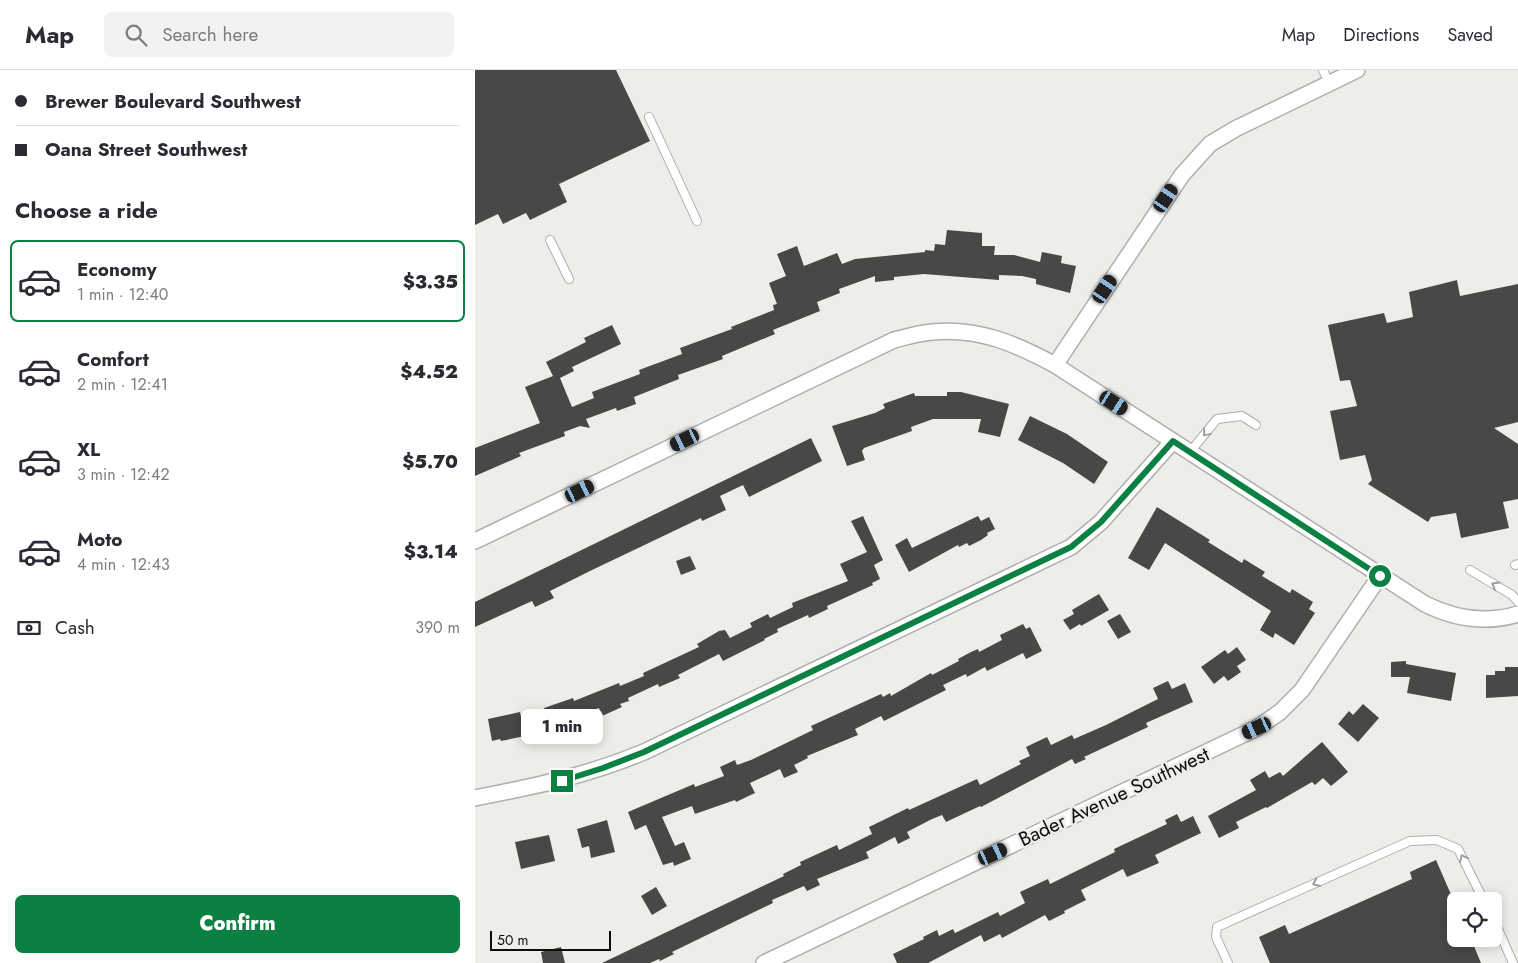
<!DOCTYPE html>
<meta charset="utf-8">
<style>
body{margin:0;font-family:Jost,sans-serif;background:#f2f2f3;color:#2b2b33;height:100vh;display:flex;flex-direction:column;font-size:19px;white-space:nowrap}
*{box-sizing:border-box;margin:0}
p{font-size:16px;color:#7c7c81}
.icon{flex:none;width:28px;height:28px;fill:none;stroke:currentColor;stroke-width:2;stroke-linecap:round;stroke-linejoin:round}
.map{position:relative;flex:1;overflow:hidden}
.drawer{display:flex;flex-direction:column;background:#fff;width:475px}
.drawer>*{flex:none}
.top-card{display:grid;align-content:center;height:110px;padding:0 15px;background:#fff}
.fabs{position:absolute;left:972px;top:822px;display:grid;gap:10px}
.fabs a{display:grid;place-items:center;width:55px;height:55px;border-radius:8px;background:#fff;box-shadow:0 2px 12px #0003;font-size:25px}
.scale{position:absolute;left:15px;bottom:12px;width:121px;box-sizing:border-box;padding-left:5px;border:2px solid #0d0d0c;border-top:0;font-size:14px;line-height:18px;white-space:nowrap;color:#0d0d0c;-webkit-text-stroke:4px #edeeea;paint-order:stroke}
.end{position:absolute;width:22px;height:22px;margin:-11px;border:6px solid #0b8043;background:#fff;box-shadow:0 0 0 2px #fff}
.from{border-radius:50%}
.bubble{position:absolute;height:35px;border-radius:8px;background:#fff;box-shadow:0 2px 12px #0003;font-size:16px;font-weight:800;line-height:35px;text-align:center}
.car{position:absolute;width:15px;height:30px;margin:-15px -8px;border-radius:6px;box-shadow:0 0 4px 1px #0007;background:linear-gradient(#222 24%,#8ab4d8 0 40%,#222 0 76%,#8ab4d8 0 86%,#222 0)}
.top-card b{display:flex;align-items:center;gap:18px;height:48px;font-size:19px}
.top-card b+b{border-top:1px solid #e1e1e2}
.top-card i{width:12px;height:12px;background:#2b2b33}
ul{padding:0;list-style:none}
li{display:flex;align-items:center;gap:15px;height:82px;margin:0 10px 8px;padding:0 5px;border:2px solid transparent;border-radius:8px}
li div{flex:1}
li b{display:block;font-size:19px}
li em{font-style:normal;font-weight:800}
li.active{border-color:#0b8043}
li>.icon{width:45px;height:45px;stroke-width:1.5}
h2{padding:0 15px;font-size:22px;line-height:60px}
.pay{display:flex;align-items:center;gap:12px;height:55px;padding:0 15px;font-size:19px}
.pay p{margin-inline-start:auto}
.cta{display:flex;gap:10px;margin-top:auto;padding:10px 15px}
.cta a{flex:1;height:58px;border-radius:8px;background:#0b8043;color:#fff;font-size:20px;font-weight:800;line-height:58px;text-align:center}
header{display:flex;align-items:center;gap:30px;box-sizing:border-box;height:70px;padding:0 25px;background:#fff;border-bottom:1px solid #e1e1e2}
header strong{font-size:24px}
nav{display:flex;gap:28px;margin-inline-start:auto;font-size:18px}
.search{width:350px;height:45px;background:#f2f2f3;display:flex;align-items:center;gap:12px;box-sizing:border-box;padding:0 18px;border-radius:8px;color:#7c7c81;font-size:19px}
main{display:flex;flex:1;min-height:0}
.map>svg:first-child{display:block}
</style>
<header>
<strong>Map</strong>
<div class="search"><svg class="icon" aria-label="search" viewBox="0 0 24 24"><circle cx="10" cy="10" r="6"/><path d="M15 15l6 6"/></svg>Search here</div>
<nav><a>Map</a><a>Directions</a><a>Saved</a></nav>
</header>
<main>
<section class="drawer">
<div class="top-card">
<b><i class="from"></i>Brewer Boulevard Southwest</b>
<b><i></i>Oana Street Southwest</b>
</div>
<h2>Choose a ride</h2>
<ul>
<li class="active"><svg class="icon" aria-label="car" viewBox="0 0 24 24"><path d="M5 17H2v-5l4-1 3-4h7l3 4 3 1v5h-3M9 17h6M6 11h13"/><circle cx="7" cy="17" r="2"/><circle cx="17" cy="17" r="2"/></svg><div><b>Economy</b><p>1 min · 12:40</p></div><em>$3.35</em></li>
<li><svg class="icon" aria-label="car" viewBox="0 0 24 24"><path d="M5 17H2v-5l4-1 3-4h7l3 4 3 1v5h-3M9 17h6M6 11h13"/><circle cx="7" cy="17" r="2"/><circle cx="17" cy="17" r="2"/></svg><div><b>Comfort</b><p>2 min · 12:41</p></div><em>$4.52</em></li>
<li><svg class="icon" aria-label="car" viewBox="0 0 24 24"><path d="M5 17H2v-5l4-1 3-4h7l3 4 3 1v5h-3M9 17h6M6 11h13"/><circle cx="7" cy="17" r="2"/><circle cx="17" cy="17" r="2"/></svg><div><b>XL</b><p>3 min · 12:42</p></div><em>$5.70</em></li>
<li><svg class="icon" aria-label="car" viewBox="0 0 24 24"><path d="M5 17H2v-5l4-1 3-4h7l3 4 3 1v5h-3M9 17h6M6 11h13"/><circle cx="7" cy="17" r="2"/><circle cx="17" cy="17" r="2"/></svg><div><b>Moto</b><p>4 min · 12:43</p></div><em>$3.14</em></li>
</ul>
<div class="pay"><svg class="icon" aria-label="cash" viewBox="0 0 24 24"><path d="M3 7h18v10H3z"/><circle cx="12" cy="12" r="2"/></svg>Cash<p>390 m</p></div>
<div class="cta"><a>Confirm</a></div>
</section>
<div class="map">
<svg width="1043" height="893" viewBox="0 0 1043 893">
<rect width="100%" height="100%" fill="#edeeea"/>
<path fill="#484846" d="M 0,0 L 141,0 L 175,71 L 84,114 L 92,132 L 55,150 L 51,143 L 28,154 L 23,144 L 0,155 Z
M 472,160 L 507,163 L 507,176 L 520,176 L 519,185 L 539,185 L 565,192 L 567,182 L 587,186 L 586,193 L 601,196 L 595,223 L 561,214 L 561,209 L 547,206 L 524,205 L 524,210 L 449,204 L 419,207 L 419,210 L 400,212 L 400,206 L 364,219 L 365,223 L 342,232 L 345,241 L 298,260 L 300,264 L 247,286 L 248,289 L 203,305 L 204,309 L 159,327 L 161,334 L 142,341 L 141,338 L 111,349 L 115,358 L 105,356 L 89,362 L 90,366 L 44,383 L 46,386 L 0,406 L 0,378 L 65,353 L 50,317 L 78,306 L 71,292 L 111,272 L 109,268 L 137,255 L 146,274 L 97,297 L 99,301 L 85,308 L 97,337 L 119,328 L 117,322 L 165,304 L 164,300 L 207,284 L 205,278 L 257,259 L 256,257 L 299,240 L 298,235 L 302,234 L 294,213 L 311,206 L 302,184 L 322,176 L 329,196 L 362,183 L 367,194 L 380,189 L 450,182 L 450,180 L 459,181 L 460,174 L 470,175 Z
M 982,210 L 985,226 L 1043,214 L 1043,352 L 1019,358 L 1043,374 L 1043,429 L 1028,432 L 1034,458 L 986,468 L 981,443 L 956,447 L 953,452 L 893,414 L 897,410 L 890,385 L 865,390 L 855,341 L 882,336 L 875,310 L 865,311 L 853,255 L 909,243 L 912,253 L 938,247 L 934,222 Z
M 472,322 L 486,322 L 534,334 L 525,367 L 503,362 L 506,349 L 458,349 L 436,357 L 437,361 L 389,378 L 387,381 L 390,390 L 372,396 L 357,356 L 400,343 L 410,338 L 408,334 L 439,323 L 440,326 L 472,326 Z
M 555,346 L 592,364 L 633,392 L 619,414 L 588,393 L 543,370 Z
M 336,368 L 347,391 L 274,427 L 268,415 L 245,426 L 251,440 L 227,451 L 226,448 L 115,501 L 75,521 L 79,528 L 60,537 L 57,531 L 0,557 L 0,532 Z
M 682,437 L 735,470 L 733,472 L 767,493 L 769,489 L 790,502 L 787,506 L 815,523 L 817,519 L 838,532 L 834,539 L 840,543 L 819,575 L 800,563 L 798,568 L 785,560 L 796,541 L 690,473 L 674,500 L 653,488 Z
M 388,446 L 408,490 L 399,495 L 405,509 L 397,513 L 398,515 L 352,536 L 353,539 L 334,548 L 333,545 L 302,559 L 303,562 L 289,569 L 290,570 L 248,591 L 244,584 L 203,605 L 205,608 L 184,617 L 183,614 L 153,628 L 154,631 L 145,634 L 147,637 L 127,646 L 124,638 L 76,657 L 69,638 L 98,628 L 99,631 L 144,613 L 145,616 L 169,606 L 168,603 L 224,577 L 222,574 L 244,561 L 250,560 L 255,568 L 277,557 L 275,553 L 293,544 L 295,548 L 318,537 L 317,533 L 373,511 L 365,494 L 392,482 L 376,451 Z
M 503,446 L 506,451 L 514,447 L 520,459 L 512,463 L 513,465 L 506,470 L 494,476 L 492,473 L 484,477 L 483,475 L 434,502 L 420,475 L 432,468 L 437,478 Z
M 215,486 L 221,499 L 206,505 L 201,491 Z
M 624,524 L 634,540 L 606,556 L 605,554 L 595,560 L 588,550 L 599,544 L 597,540 Z
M 645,544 L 656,562 L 643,569 L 632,551 Z
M 548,554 L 551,559 L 555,557 L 567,581 L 551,589 L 548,583 L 512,601 L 510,597 L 492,607 L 491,604 L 468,615 L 471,620 L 409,651 L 406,646 L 380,659 L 383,665 L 332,686 L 333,688 L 319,695 L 323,702 L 309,708 L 305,699 L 275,713 L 280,723 L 261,732 L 260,730 L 220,744 L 217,736 L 187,747 L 200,776 L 209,772 L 216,789 L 199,796 L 198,792 L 188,795 L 171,755 L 160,760 L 153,742 L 219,714 L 220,717 L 249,706 L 245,697 L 260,690 L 262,695 L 276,690 L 338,660 L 336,656 L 406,624 L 408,627 L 415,623 L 416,626 L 456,603 L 457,605 L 484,591 L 483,589 L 496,582 L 503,579 L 504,582 L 527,570 L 525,565 Z
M 762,577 L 771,590 L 762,596 L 766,602 L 753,611 L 749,606 L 739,614 L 726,597 L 750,580 L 753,584 Z
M 931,591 L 931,594 L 981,603 L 976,631 L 932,623 L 935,607 L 916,607 L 916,592 Z
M 1030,597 L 1043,597 L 1043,626 L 1011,628 L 1011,605 L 1020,605 L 1020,601 L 1030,601 Z
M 693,611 L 697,619 L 710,613 L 718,632 L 671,653 L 673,657 L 609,687 L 611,689 L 600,694 L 597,689 L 506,737 L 505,736 L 471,752 L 467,745 L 455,750 L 432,762 L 435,768 L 423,774 L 420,767 L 391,782 L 394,788 L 342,809 L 345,815 L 332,821 L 329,816 L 297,830 L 298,833 L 197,882 L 199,884 L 185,891 L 184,889 L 175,893 L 127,893 L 309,806 L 308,804 L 326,795 L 325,792 L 362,775 L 364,780 L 397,764 L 394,757 L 433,738 L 434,740 L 502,709 L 505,715 L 546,694 L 544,691 L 555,686 L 551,677 L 572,667 L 576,675 L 597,665 L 599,669 L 631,655 L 683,629 L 678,618 Z
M 888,634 L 904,648 L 883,672 L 863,654 L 874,641 L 878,645 Z
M 45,642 L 50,666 L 26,671 L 25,669 L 17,671 L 13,649 Z
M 847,672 L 873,702 L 856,716 L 848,708 L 840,715 L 837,712 L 792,738 L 791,737 L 761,752 L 764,758 L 744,768 L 733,746 L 781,720 L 775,710 L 790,701 L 794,708 L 805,702 L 808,706 Z
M 702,744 L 706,752 L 718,746 L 726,763 L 680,785 L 684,793 L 652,807 L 648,799 L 606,820 L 611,830 L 589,841 L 590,843 L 574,851 L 570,845 L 527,868 L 525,864 L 509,872 L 506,865 L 453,893 L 422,893 L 418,884 L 449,869 L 448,867 L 462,860 L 464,866 L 478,859 L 480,863 L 523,842 L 525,846 L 550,833 L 545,822 L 573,809 L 575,814 L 640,782 L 639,779 L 692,754 L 690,750 Z
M 132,750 L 140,782 L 116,788 L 114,776 L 107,778 L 102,759 Z
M 74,765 L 80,791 L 46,799 L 40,772 Z
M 961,790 L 981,836 L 981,869 L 996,869 L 1006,893 L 795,893 L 784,867 L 810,855 L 814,864 L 937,809 L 935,802 Z
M 181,817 L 192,836 L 177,845 L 166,826 Z
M 86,877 L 90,893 L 68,893 L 66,882 Z"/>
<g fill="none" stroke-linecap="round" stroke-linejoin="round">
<g stroke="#aeafac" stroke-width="10">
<path id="lane" d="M 848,0 L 854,13
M 174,47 L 222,151
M 75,170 L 94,209
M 715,382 L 742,349 L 767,346 L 781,355
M 1040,495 L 1043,494
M 995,500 L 1037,525 L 1043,532
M 1019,850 L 1038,893
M 753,893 L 741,867 L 742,857 L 935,771 L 962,770 L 983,779 L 1009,831"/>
</g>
<g stroke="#aeafac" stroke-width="18">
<path id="street" d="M 580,295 L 707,105 L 735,74 L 760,59 L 882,0
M 0,471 L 419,270 C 431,267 444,263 457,262 C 503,257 541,274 580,295 L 950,534 C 980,549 1010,554 1043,544
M 0,728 C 61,716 111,706 169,682 L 596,477 L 626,452 L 698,371
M 289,893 L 782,658 L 805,642 L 827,620 L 905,506"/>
</g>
<use href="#lane" stroke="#fff" stroke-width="8"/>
<use href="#street" stroke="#fff" stroke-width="15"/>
</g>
<defs><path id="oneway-chevron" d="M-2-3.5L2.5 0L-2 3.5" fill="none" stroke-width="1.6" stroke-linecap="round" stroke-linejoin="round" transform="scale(1.25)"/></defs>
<g stroke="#9e9e9e">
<use href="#oneway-chevron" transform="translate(731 363) rotate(130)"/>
<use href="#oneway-chevron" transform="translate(1020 515) rotate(-149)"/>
<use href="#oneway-chevron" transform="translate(988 788) rotate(-116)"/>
<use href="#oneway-chevron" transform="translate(841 813) rotate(156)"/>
</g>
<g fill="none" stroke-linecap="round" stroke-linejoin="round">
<path stroke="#0b8043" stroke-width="6" d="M 87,711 L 128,698 L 169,682 L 596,477 L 626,452 L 698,371 L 905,506"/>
</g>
<g text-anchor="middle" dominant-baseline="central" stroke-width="5" stroke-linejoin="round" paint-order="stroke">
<g font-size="20" fill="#0d0d0c" stroke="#edeeea">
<text transform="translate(639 727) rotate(-25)">Bader Avenue Southwest</text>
</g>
</g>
</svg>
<div class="fabs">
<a><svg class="icon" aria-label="locate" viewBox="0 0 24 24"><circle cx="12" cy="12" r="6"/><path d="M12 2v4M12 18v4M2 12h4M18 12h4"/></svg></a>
</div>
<div class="scale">50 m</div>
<i class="end from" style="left:905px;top:506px"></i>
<i class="end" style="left:87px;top:711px"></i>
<div class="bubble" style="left:46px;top:639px;width:82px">1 min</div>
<i class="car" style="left:691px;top:128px;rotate:34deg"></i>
<i class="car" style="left:630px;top:219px;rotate:34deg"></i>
<i class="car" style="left:639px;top:333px;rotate:123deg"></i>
<i class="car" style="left:210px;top:370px;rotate:244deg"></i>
<i class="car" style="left:105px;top:421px;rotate:64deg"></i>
<i class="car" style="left:782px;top:658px;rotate:245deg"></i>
<i class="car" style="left:518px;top:784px;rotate:65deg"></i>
</div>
</main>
